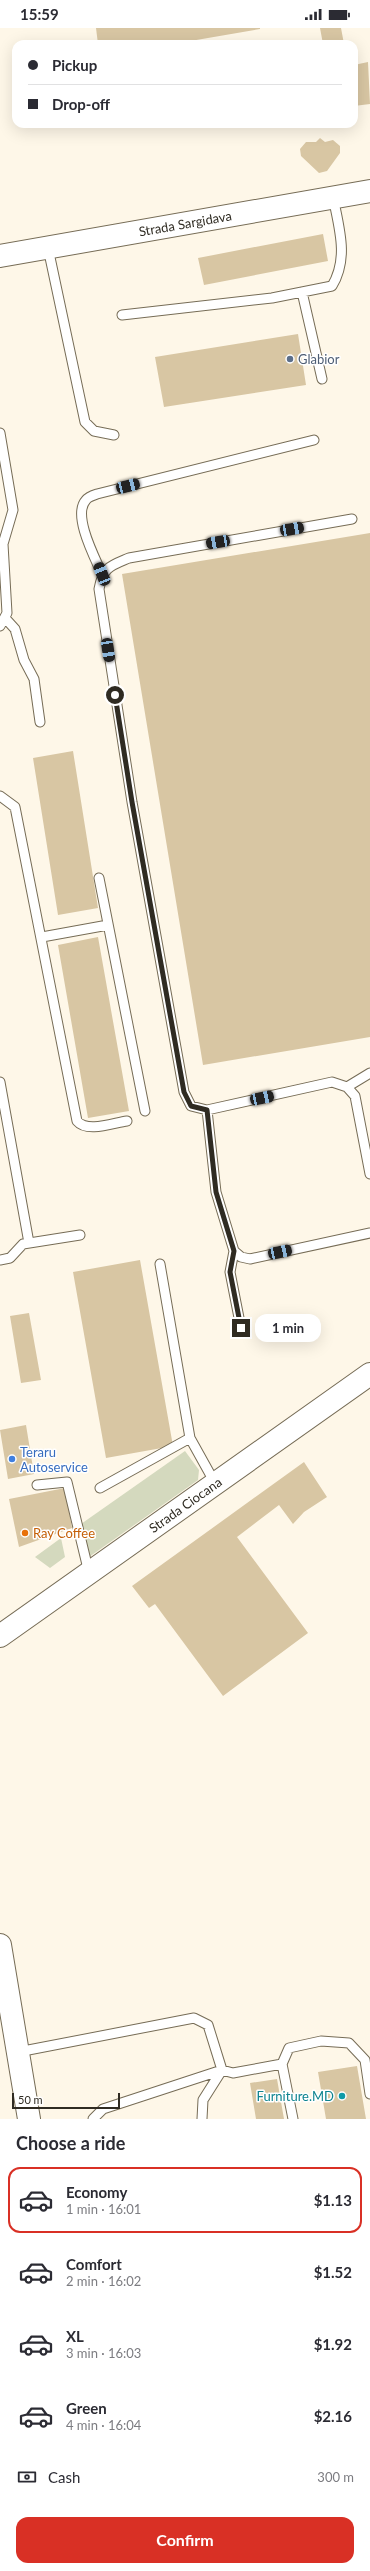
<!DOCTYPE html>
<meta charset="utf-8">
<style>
body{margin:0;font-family:Lato,sans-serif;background:#f2f2f3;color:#2b2b33;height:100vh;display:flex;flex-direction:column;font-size:15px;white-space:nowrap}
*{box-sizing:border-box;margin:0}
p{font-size:13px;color:#7c7c81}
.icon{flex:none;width:22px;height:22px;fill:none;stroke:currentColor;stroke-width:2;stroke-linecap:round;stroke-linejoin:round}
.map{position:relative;height:2091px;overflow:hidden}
.panel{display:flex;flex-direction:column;background:#fff;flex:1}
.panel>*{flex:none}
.hud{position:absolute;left:12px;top:12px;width:346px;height:88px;border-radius:12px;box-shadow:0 4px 16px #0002;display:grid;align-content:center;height:88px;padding:0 16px;background:#fff}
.scale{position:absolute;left:12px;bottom:10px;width:108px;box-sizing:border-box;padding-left:4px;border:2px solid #2f2b22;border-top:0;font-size:11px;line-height:14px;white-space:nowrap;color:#2f2b22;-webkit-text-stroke:3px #fff;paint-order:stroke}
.end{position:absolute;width:18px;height:18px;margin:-9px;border:5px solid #2f2b22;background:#fff;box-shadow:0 0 0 2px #fff}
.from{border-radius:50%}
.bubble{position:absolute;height:28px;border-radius:12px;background:#fff;box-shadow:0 4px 16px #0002;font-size:13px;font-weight:700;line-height:28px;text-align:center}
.car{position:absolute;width:12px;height:24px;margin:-12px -6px;border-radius:5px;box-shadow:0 0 3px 1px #0007;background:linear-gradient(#222 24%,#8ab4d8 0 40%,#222 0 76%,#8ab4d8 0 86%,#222 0)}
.hud b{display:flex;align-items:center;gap:14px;height:38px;font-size:15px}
.hud b+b{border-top:1px solid #e1e1e2}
.hud i{width:10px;height:10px;background:#2b2b33}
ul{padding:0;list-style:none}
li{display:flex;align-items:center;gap:12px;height:66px;margin:0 8px 6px;padding:0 8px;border:2px solid transparent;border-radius:12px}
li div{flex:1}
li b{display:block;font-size:15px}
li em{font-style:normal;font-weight:700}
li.current{border-color:#d93025}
li>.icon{width:36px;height:36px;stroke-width:1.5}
h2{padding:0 16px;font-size:18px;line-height:48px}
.pay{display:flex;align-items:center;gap:10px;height:44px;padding:0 16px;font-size:15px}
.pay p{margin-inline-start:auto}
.button{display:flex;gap:8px;margin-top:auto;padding:8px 16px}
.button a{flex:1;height:46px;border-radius:12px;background:#d93025;color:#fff;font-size:16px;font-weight:700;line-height:46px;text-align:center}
.status{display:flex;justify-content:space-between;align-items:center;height:28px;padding:0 20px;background:#fff;direction:ltr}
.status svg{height:11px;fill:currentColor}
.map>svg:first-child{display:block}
</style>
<div class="status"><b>15:59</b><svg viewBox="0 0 49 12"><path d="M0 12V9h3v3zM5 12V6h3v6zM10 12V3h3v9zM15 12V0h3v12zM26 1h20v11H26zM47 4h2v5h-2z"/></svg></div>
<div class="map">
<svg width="370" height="2091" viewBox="0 0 370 2091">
<rect width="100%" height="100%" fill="#fef7e8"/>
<path fill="#d4d9be" d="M 185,1423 L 199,1442 L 198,1452 L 89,1529 L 81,1496 Z
M 61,1510 L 65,1529 L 50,1540 L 35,1529 Z"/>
<path fill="#d8c6a3" d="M 96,0 L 260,0 L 260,1 L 173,16 L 98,16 Z
M 320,0 L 341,0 L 344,16 L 323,16 Z
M 368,34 L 370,76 L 354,78 L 354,37 Z
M 320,110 L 325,114 L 333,112 L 340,118 L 340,125 L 327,143 L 319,145 L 301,128 L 300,121 L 306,114 L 316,114 Z
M 323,206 L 328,233 L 204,257 L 198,230 Z
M 298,306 L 306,357 L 164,379 L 155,329 Z
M 370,505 L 370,1009 L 203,1037 L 122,546 Z
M 73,723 L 98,880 L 58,887 L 33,730 Z
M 98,909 L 129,1083 L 88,1090 L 58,917 Z
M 140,1232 L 173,1418 L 106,1430 L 73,1244 Z
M 29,1285 L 41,1352 L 21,1355 L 10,1288 Z
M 26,1397 L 34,1446 L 8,1451 L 0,1402 Z
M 304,1434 L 327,1469 L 304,1484 L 293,1496 L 279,1477 L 237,1509 L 308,1605 L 223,1668 L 155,1576 L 149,1580 L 132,1558 Z
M 65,1460 L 72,1500 L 19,1519 L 9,1471 Z
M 357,2038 L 366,2091 L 326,2091 L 318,2044 Z
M 277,2051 L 284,2091 L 256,2091 L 250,2055 Z"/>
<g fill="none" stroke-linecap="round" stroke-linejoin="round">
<g stroke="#766c56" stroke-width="11">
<path id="service" d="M 48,220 L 85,394 L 94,403 L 114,407
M 302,264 L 322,351
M 122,287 L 272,270 L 332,258 C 349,230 339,200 333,169
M 0,405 L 13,482 L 3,516 L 7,585 L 0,598
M 352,491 L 129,530 C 110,538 103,539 99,561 L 132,774 L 184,1064 L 191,1078 L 207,1082 L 332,1054 L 347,1059 L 355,1068 L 370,1146
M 102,546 C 95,530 72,487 86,472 C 88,469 94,467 97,466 L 314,412
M 5,590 L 15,601 L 24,632 L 34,651 L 40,694
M 0,768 L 15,779 L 77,1093 C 87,1105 113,1095 127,1093
M 99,850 L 145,1083
M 42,909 L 108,897
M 0,1054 L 29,1215
M 347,1059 L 370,1045
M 207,1082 L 216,1164 L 234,1223 L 241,1229 L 250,1231 L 370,1205
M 234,1223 L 230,1244 L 241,1300
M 0,1232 L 10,1230 L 23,1216 L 80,1207
M 160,1236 L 190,1410 L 215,1455
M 37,1457 L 67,1454 L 89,1545
M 100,1460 L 190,1410
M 18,2024 L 194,1990 L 208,1997 L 222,2042 L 233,2045 L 282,2036
M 93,2091 L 103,2081 L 222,2042 L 203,2072 L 202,2091
M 293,2091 L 282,2036 L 289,2020 L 321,2013 L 349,2015 L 365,2032 L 370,2066"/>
</g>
<g stroke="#766c56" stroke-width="24">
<g id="tertiary">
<path id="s1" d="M 0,228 L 370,163"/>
<path id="s2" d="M 0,1608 L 370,1346"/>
</g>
</g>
<g stroke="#766c56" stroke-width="24">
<path id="secondary" d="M 0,1917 L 29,2091"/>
</g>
<use href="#service" stroke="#fff" stroke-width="9"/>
<use href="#tertiary" stroke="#fff" stroke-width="22"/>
<use href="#secondary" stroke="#fff" stroke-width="22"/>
</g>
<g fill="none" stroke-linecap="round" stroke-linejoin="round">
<path stroke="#2f2b22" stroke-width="5" d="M 115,667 L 132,774 L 184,1064 L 191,1078 L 207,1082 L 216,1164 L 234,1223 L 230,1244 L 241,1300"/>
</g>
<circle fill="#5c6f8a" stroke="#fff" stroke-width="1.5" cx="290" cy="331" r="4"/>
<circle fill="#3f7fe0" stroke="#fff" stroke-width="1.5" cx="12" cy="1431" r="4"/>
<circle fill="#e8710a" stroke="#fff" stroke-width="1.5" cx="25" cy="1505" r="4"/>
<circle fill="#0f9aa8" stroke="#fff" stroke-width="1.5" cx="342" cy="2068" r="4"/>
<g text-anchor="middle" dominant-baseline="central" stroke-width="3" stroke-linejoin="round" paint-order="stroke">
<g font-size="13" fill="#2f2b22" stroke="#fff">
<text stroke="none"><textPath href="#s1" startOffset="188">Strada Sargidava</textPath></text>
<text stroke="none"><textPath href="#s2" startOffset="227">Strada Ciocana</textPath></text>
</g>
<g font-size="13" fill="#4e5e75" stroke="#fff" text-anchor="start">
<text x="298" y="331">Glabior</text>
</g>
<g font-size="13" fill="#366cbe" stroke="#fff" text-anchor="start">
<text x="20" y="1424">Teraru<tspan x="20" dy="15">Autoservice</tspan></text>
</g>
<g font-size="13" fill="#c56008" stroke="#fff" text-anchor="start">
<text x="33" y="1505">Ray Coffee</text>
</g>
<g font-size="13" fill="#0d838f" stroke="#fff" text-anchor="end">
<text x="334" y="2068">Furniture.MD</text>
</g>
</g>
</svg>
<div class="scale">50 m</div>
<i class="end from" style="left:115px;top:667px"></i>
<i class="end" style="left:241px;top:1300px"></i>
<div class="bubble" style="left:255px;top:1286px;width:66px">1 min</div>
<i class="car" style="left:128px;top:458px;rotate:76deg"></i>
<i class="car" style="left:292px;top:501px;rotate:80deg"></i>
<i class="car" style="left:218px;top:514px;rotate:260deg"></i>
<i class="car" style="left:102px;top:546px;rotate:338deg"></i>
<i class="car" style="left:108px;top:622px;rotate:171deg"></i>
<i class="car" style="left:262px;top:1070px;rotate:78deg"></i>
<i class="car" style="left:280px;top:1224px;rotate:78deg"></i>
<div class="hud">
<b><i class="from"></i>Pickup</b>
<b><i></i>Drop-off</b>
</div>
</div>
<section class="panel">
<h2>Choose a ride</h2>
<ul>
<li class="current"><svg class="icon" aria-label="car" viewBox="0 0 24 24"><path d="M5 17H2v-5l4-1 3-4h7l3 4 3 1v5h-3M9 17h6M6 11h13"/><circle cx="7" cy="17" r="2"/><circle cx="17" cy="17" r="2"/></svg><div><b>Economy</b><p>1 min · 16:01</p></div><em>$1.13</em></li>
<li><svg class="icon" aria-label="car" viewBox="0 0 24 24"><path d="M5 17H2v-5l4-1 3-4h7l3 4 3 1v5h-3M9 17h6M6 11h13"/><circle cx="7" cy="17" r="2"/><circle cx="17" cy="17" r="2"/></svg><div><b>Comfort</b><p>2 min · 16:02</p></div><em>$1.52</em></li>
<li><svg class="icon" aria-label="car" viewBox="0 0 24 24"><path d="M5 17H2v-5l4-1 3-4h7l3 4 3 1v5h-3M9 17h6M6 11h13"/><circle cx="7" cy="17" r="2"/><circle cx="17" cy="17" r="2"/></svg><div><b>XL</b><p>3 min · 16:03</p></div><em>$1.92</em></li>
<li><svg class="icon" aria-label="car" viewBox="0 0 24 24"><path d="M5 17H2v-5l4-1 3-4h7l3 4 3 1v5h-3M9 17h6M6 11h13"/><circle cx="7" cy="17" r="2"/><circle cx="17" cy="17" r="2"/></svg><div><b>Green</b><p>4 min · 16:04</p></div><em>$2.16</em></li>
</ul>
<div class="pay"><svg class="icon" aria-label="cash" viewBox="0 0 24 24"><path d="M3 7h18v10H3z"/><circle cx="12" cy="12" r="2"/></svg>Cash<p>300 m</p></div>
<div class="button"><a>Confirm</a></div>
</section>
